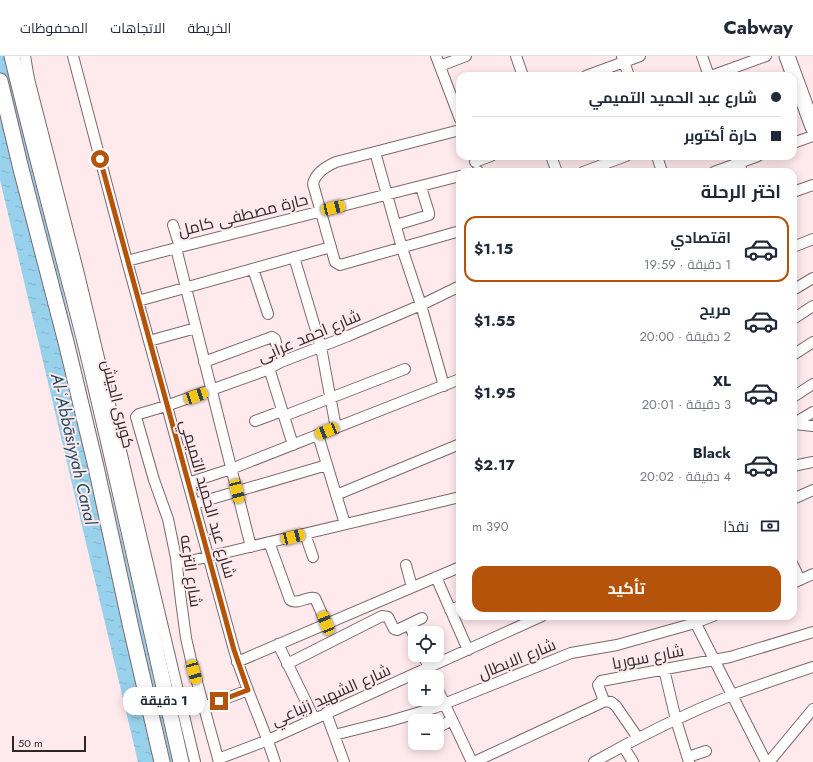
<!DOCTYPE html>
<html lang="ar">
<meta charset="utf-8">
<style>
body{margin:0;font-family:Jost,Cairo,sans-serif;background:#f2f2f3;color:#1f2937;direction:rtl;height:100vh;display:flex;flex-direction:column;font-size:15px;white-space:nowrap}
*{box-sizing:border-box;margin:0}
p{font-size:13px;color:#747a83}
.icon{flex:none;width:22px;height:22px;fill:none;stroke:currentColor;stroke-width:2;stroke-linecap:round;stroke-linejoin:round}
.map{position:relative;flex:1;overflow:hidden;direction:ltr}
.drawer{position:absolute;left:456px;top:112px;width:341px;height:452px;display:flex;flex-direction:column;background:#fff;border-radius:12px;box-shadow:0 2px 10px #0003;direction:rtl}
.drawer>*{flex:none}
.guide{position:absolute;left:456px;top:16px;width:341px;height:88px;border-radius:12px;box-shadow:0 2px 10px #0003;direction:rtl;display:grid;align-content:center;height:88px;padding:0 16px;background:#fff}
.buttons{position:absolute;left:408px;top:570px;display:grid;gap:8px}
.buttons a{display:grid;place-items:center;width:36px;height:36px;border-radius:8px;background:#fff;box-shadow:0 2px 10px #0003;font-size:20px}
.scale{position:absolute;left:12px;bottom:10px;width:74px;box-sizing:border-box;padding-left:4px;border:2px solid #2e2627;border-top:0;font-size:11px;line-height:14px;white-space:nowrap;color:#2e2627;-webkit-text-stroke:3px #fee9ec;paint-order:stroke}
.end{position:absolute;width:18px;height:18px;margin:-9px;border:5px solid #b45309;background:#fff;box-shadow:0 0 0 2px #fff}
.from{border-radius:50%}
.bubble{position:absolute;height:28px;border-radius:12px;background:#fff;box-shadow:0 2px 10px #0003;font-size:13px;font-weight:700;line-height:28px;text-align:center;direction:rtl}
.car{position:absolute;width:12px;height:24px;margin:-12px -6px;border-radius:5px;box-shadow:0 0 3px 1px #0007;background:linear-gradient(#f5c518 24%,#345 0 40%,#f5c518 0 76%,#345 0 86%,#f5c518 0)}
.guide b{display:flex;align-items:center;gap:14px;height:38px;font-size:15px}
.guide b+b{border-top:1px solid #e0e1e3}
.guide i{width:10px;height:10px;background:#1f2937}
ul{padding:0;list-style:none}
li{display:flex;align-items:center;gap:12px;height:66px;margin:0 8px 6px;padding:0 8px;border:2px solid transparent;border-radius:12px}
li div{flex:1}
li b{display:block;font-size:15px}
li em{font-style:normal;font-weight:700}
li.selected{border-color:#b45309}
li>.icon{width:36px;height:36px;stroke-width:1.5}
h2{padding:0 16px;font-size:18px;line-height:48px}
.pay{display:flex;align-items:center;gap:10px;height:44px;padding:0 16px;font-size:15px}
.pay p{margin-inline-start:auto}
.cta{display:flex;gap:8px;margin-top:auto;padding:8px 16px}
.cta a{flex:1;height:46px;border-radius:12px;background:#b45309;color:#fff;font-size:16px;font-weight:700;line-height:46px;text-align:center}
header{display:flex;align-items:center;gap:24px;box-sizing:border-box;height:56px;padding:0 20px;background:#fff;border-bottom:1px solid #e0e1e3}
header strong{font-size:19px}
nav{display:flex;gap:22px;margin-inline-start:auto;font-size:14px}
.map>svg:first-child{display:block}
</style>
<header>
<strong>Cabway</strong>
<nav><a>الخريطة</a><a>الاتجاهات</a><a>المحفوظات</a></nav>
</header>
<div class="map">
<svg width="813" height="706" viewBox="0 0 813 706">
<defs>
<pattern id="water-ripples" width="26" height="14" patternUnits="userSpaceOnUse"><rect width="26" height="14" fill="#98d1eb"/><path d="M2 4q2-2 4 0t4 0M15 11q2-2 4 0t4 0" fill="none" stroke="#83b3ca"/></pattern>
</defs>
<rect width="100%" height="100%" fill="#fee9ec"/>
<path fill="url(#water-ripples)" d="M 0,0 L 7,0 L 175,706 L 138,706 L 0,124 Z"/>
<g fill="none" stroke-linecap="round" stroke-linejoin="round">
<g stroke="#7c696d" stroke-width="12">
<path id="street" d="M 25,0 L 29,23 L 79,218 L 195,706
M 73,0 L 127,205 L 234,594 C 245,632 263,668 275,706
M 436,0 L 460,63
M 516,0 L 523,20
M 622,0 L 629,20
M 702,0 L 709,20
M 440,10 L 466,0
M 586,20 L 640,0
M 711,20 L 766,0
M 460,74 L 336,106 C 327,110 315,117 313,128 L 335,206 L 340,209 L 460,175
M 793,87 L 813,80
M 375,96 L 402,192 L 421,249 L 444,330
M 551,100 L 557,116
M 657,100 L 662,116
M 737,100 L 742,116
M 475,106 L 491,100
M 476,116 L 478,115
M 583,116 L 626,100
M 714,116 L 758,100
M 793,136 L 813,129
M 173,169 L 180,191
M 396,169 L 429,159 L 429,157 L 421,131
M 793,191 L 813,183
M 176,192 L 251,491
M 294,201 L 321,291 L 336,372
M 127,205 L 180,191 L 460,120
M 253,213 L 268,258
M 793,234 L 813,222
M 138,245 L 331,191
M 793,263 L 813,250
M 149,285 L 196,272
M 793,299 L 813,286
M 204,306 L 272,281 L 275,283 L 281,306
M 269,312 L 293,389
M 793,341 L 813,328
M 284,360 L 405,313
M 255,365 L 282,355
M 793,368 L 813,356
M 794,368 L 813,370
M 318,379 L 345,468
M 793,410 L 813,406
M 188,427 L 231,413 L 460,323
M 336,439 L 460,388
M 793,443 L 813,434
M 194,448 L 327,409
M 305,478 L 313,501
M 269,486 L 290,544 C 297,549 307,540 315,542 L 326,567
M 177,508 L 460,441
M 406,509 L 412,531
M 793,509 L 800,524
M 436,521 L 468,594
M 793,527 L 813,518
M 450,554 L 460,550
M 692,560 L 766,706
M 409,569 L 415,581
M 278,588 L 314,662
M 423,599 L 429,612
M 237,606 L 460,511
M 287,608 L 382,560 L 388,561 L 394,573 L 397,574 L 422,562
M 664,613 L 676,664 L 689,706
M 437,632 L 472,706
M 603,645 L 611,646 L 616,650 L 638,682
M 204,651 L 248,634
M 326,657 L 344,706
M 437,672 L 452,664
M 334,679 L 390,665 L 434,652 L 571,597 L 617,589 L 695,567 L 713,560
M 623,690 L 633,706
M 688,701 L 706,695
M 218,703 L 268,684 L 542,560
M 219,706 L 191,604 L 186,582 L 181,545 L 176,502 L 168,463 L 154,424 L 136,361 L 139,358 L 166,350 L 264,315 L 281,306 L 348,280 L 421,249 L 460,230
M 474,706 L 601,647 L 603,642 L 598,629 L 601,625 L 730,601 L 813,576
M 594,706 C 638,681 685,658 732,639 C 759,629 786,620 813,611
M 769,706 L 813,653"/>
</g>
<g stroke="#7c696d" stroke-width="17">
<path id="secondary" d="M 12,0 C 35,96 61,191 85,286 C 119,426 149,566 181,706
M 787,0 L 813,71
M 0,25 L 21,113 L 67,290 L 96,411 L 131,572 L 162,706"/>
</g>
<use href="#street" stroke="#fff" stroke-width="10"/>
<use href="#secondary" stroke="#fff" stroke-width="15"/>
</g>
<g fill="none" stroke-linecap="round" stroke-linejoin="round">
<path stroke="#b45309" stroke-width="5" d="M 100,103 L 234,594 L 248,634 L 219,645"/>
</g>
<g text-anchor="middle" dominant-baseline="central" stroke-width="4" stroke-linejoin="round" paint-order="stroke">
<g font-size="16" fill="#2e2627" stroke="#fee9ec">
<text transform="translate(243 159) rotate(-14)">حارة مصطفى كامل</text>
<text transform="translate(309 280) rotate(-23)">شارع احمد عرابى</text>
<text transform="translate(118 348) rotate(76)">كوبرى الجيش</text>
<text transform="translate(208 443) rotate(74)">شارع عبد الحميد التميمي</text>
<text transform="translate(191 515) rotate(82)">شارع الترعه</text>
<text transform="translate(648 601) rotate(-11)">شارع سوريا</text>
<text transform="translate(517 603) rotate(-22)">شارع الابطال</text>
<text transform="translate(331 639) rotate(-24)">شارع الشهيد زنباعي</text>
</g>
<g font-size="17" font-style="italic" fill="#1c4a5d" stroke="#fee9ec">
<text transform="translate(74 393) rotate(77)">Al-ʿAbbāsiyyah Canal</text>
</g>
</g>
</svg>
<div class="buttons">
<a><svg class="icon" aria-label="locate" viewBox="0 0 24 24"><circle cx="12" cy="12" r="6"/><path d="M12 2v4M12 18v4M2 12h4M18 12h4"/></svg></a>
<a>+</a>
<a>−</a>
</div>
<div class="scale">50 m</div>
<i class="end from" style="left:100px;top:103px"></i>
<i class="end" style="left:219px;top:645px"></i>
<div class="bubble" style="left:123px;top:631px;width:82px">1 دقيقة</div>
<i class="car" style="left:333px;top:152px;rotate:77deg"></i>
<i class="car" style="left:196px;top:340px;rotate:71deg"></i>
<i class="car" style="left:327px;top:375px;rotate:248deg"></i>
<i class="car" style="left:237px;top:435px;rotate:166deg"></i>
<i class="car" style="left:293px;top:481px;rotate:76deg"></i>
<i class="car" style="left:326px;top:567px;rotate:338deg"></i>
<i class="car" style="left:194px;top:616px;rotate:164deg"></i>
<div class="guide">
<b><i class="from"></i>شارع عبد الحميد التميمي</b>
<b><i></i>حارة أكتوبر</b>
</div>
<section class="drawer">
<h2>اختر الرحلة</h2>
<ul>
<li class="selected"><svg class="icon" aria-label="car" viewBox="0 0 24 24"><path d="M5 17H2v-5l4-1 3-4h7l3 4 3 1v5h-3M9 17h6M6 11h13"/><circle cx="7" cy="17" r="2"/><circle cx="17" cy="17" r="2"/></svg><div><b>اقتصادي</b><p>1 دقيقة · 19:59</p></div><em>$1.15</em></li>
<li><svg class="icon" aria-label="car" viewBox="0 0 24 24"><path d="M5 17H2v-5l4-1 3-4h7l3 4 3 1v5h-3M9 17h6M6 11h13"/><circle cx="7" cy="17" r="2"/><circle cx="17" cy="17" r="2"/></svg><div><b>مريح</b><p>2 دقيقة · 20:00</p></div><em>$1.55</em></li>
<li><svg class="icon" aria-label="car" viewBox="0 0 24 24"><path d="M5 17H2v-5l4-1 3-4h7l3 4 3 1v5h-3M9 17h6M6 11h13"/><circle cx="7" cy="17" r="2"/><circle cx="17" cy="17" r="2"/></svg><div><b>XL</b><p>3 دقيقة · 20:01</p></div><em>$1.95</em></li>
<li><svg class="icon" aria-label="car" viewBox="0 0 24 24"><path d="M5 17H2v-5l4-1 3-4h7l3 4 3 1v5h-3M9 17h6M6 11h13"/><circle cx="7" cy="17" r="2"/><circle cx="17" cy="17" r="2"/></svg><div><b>Black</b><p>4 دقيقة · 20:02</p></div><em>$2.17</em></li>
</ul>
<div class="pay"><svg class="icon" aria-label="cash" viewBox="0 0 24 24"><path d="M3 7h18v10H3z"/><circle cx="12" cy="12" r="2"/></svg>نقدًا<p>390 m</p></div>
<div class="cta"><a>تأكيد</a></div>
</section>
</div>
